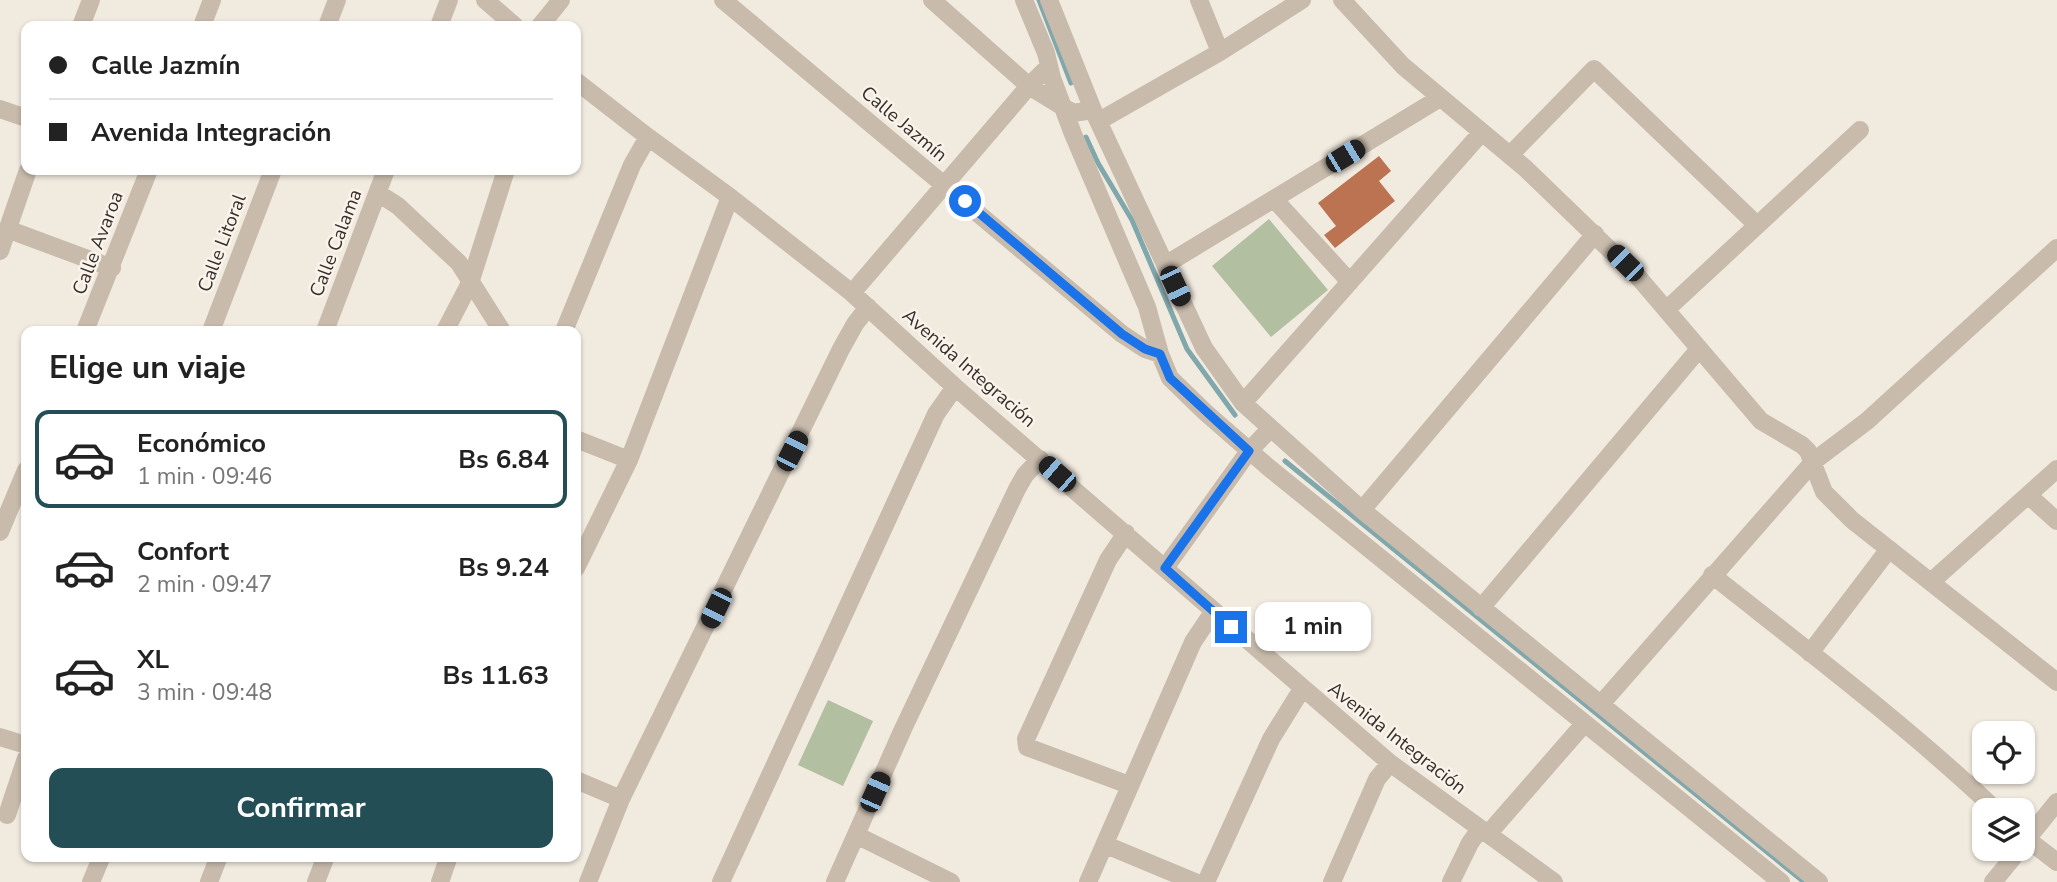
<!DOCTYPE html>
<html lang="es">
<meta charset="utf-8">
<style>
body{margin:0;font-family:"Nunito Sans",sans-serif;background:#f2f2f2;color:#222;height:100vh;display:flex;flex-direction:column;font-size:26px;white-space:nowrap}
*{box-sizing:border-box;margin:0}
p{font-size:23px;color:#767676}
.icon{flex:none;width:38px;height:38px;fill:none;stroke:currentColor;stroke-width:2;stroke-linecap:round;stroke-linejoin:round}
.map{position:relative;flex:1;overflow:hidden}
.sheet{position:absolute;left:21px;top:326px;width:560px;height:536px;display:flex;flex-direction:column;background:#fff;border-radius:14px;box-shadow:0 2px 5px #0004}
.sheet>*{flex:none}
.banner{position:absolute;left:21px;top:21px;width:560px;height:154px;border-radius:14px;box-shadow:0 2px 5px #0004;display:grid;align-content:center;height:154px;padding:0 28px;background:#fff}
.controls{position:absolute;left:1972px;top:721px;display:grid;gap:14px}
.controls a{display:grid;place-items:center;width:63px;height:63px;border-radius:14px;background:#fff;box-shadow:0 2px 5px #0004;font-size:35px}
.end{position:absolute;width:32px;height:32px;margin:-16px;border:9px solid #1a73e8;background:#fff;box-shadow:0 0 0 4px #fff}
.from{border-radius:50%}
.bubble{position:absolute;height:49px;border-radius:14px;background:#fff;box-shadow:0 2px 5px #0004;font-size:23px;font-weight:700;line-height:49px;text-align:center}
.car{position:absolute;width:21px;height:42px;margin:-21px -10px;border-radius:9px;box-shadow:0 0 5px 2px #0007;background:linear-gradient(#222 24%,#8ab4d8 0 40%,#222 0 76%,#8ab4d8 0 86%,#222 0)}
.banner b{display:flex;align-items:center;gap:24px;height:66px;font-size:26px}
.banner b+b{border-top:2px solid #e0e0e0}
.banner i{width:18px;height:18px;background:#222}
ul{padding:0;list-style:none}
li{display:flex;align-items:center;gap:21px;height:98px;margin:0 14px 10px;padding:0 14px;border:4px solid transparent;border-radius:14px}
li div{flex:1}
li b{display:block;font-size:26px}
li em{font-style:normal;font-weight:700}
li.current{border-color:#234e55}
li>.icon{width:63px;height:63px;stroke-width:1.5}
h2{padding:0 28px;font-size:32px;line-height:84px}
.action{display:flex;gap:14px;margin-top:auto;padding:14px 28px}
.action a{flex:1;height:80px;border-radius:14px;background:#234e55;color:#fff;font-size:28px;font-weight:700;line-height:80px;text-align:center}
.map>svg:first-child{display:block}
</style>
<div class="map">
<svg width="2057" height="882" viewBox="0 0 2057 882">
<rect width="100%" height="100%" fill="#f1eadf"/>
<path fill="#b2bfa0" d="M 1269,219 L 1328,290 L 1271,337 L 1212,266 Z
M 828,700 L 873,721 L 843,786 L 798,765 Z"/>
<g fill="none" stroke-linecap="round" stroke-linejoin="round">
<path stroke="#80a7ac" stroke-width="5" d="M 1039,0 L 1071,83
M 1086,137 L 1098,163 L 1132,220 L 1187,349 L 1235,415
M 1285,461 L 1804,882"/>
</g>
<path fill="#bc7352" d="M 1379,156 L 1391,171 L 1379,181 L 1395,201 L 1335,248 L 1324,235 L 1336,226 L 1318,203 Z"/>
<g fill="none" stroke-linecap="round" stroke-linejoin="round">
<path stroke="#c8bbac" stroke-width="18" d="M 485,0 L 515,26
M 723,0 L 1122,334 L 1145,349 L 1160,354
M 932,0 L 1029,86 L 1073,113 L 1093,110
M 1024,0 L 1046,53 L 1052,78 L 1073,134 L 1147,307 L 1160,354 L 1170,378 L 1205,412 L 1268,467 L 1781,882
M 1049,0 L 1093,110 L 1204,348 L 1243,403 L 1362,510 L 1819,882
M 1199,0 L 1220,52
M 1342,0 L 1403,66 L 1525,168 L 1639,278 L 1761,421 L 1802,445 L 1808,451 L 1824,492 L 1852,520 L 2057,682
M 81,26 L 91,0
M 202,26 L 212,0
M 327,26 L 337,0
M 439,26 L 449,0
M 540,26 L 561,0
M 576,81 L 648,137 L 730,197 L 852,293 L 955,387 L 1390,763 L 1554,882
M 0,109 L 26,118
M 1099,121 L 1220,52 L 1302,0
M 1510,155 L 1594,69 L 1757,225
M 378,193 L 398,206 L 459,263 L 502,331
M 1274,199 L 1350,282
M 7,229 L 112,268
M 0,251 L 28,170
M 1165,265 L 1440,98
M 852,293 L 1029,86 L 1049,66
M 1666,310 L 1860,130
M 85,331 L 149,170
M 211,331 L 273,170
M 325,331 L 386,170
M 445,331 L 470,283 L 506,170
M 564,331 L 632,165 L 648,137
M 1243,403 L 1482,132
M 576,439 L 629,460
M 2028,495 L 2057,521
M 1362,510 L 1595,234
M 0,532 L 26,470
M 1126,533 L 1108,560 L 1026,739 L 1027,747 L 1129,785
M 576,568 L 629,460 L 730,197
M 1165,568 L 1249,451 L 1271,428
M 1712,575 C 1808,651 1907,726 1996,810
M 1932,581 L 2057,469
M 1481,608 L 1699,349
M 1810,653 L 1889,549
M 1601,704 L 1814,461 L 1867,421 L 2057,248
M 0,737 L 26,745
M 576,780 L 621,799
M 7,815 L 26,758
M 1488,834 L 1584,724
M 856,835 L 951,882
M 2023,836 L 2057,862
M 2023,844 L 2057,802
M 1106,845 L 1195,882
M 91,882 L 102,856
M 209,882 L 219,856
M 316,882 L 326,856
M 440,882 L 449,856
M 588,882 L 621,799 L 841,349 L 855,324 L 868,307
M 721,882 L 936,414 L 955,387
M 835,882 L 903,729 L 1017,489 L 1025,475 L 1040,459
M 1088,882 L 1193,642 L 1213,612
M 1206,882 L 1271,739 L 1302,689
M 1332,882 L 1377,779 L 1390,763
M 1451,882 L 1470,843 L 1480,829
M 1993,882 L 2020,849"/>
</g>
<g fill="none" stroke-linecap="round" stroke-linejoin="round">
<path stroke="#1a73e8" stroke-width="9" d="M 965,201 L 1122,334 L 1145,349 L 1160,354 L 1170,378 L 1249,451 L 1165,568 L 1231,627"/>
</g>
<g text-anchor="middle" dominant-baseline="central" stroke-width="5" stroke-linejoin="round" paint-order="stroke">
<g font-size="19" fill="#372f2a" stroke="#f9f3eb">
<text transform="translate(904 124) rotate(40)">Calle Jazmín</text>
<text transform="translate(98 243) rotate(-69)">Calle Avaroa</text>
<text transform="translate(222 243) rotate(-69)">Calle Litoral</text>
<text transform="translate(336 243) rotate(-69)">Calle Calama</text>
<text transform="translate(969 368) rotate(41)">Avenida Integración</text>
<text transform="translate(1397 738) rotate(38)">Avenida Integración</text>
</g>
</g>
</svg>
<div class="controls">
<a><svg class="icon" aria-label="locate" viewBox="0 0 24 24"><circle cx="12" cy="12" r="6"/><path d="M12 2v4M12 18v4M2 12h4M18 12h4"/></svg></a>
<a><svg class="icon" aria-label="layers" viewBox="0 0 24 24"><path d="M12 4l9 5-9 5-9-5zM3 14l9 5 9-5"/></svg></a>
</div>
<i class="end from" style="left:965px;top:201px"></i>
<i class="end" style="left:1231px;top:627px"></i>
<div class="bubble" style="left:1255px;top:602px;width:116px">1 min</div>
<i class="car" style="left:1345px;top:156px;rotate:59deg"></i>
<i class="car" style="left:1625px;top:263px;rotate:315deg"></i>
<i class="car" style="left:1175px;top:286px;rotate:155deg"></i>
<i class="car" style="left:792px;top:451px;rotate:27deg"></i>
<i class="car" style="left:1057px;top:474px;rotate:311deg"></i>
<i class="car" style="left:716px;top:608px;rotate:206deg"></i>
<i class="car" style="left:875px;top:792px;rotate:24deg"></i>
<div class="banner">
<b><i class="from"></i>Calle Jazmín</b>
<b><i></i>Avenida Integración</b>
</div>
<section class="sheet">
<h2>Elige un viaje</h2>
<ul>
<li class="current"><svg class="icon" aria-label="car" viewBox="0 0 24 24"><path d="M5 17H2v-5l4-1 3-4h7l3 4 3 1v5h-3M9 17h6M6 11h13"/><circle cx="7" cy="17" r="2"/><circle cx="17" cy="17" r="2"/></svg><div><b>Económico</b><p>1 min · 09:46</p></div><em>Bs 6.84</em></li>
<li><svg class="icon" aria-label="car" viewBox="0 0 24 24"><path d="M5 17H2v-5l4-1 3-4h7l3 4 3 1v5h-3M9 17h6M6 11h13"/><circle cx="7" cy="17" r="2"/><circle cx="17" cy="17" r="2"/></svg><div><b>Confort</b><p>2 min · 09:47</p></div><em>Bs 9.24</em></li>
<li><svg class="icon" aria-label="car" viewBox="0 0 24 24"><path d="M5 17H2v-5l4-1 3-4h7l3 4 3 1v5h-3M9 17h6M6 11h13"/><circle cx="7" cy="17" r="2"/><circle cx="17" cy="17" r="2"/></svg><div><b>XL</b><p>3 min · 09:48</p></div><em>Bs 11.63</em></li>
</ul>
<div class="action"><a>Confirmar</a></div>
</section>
</div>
